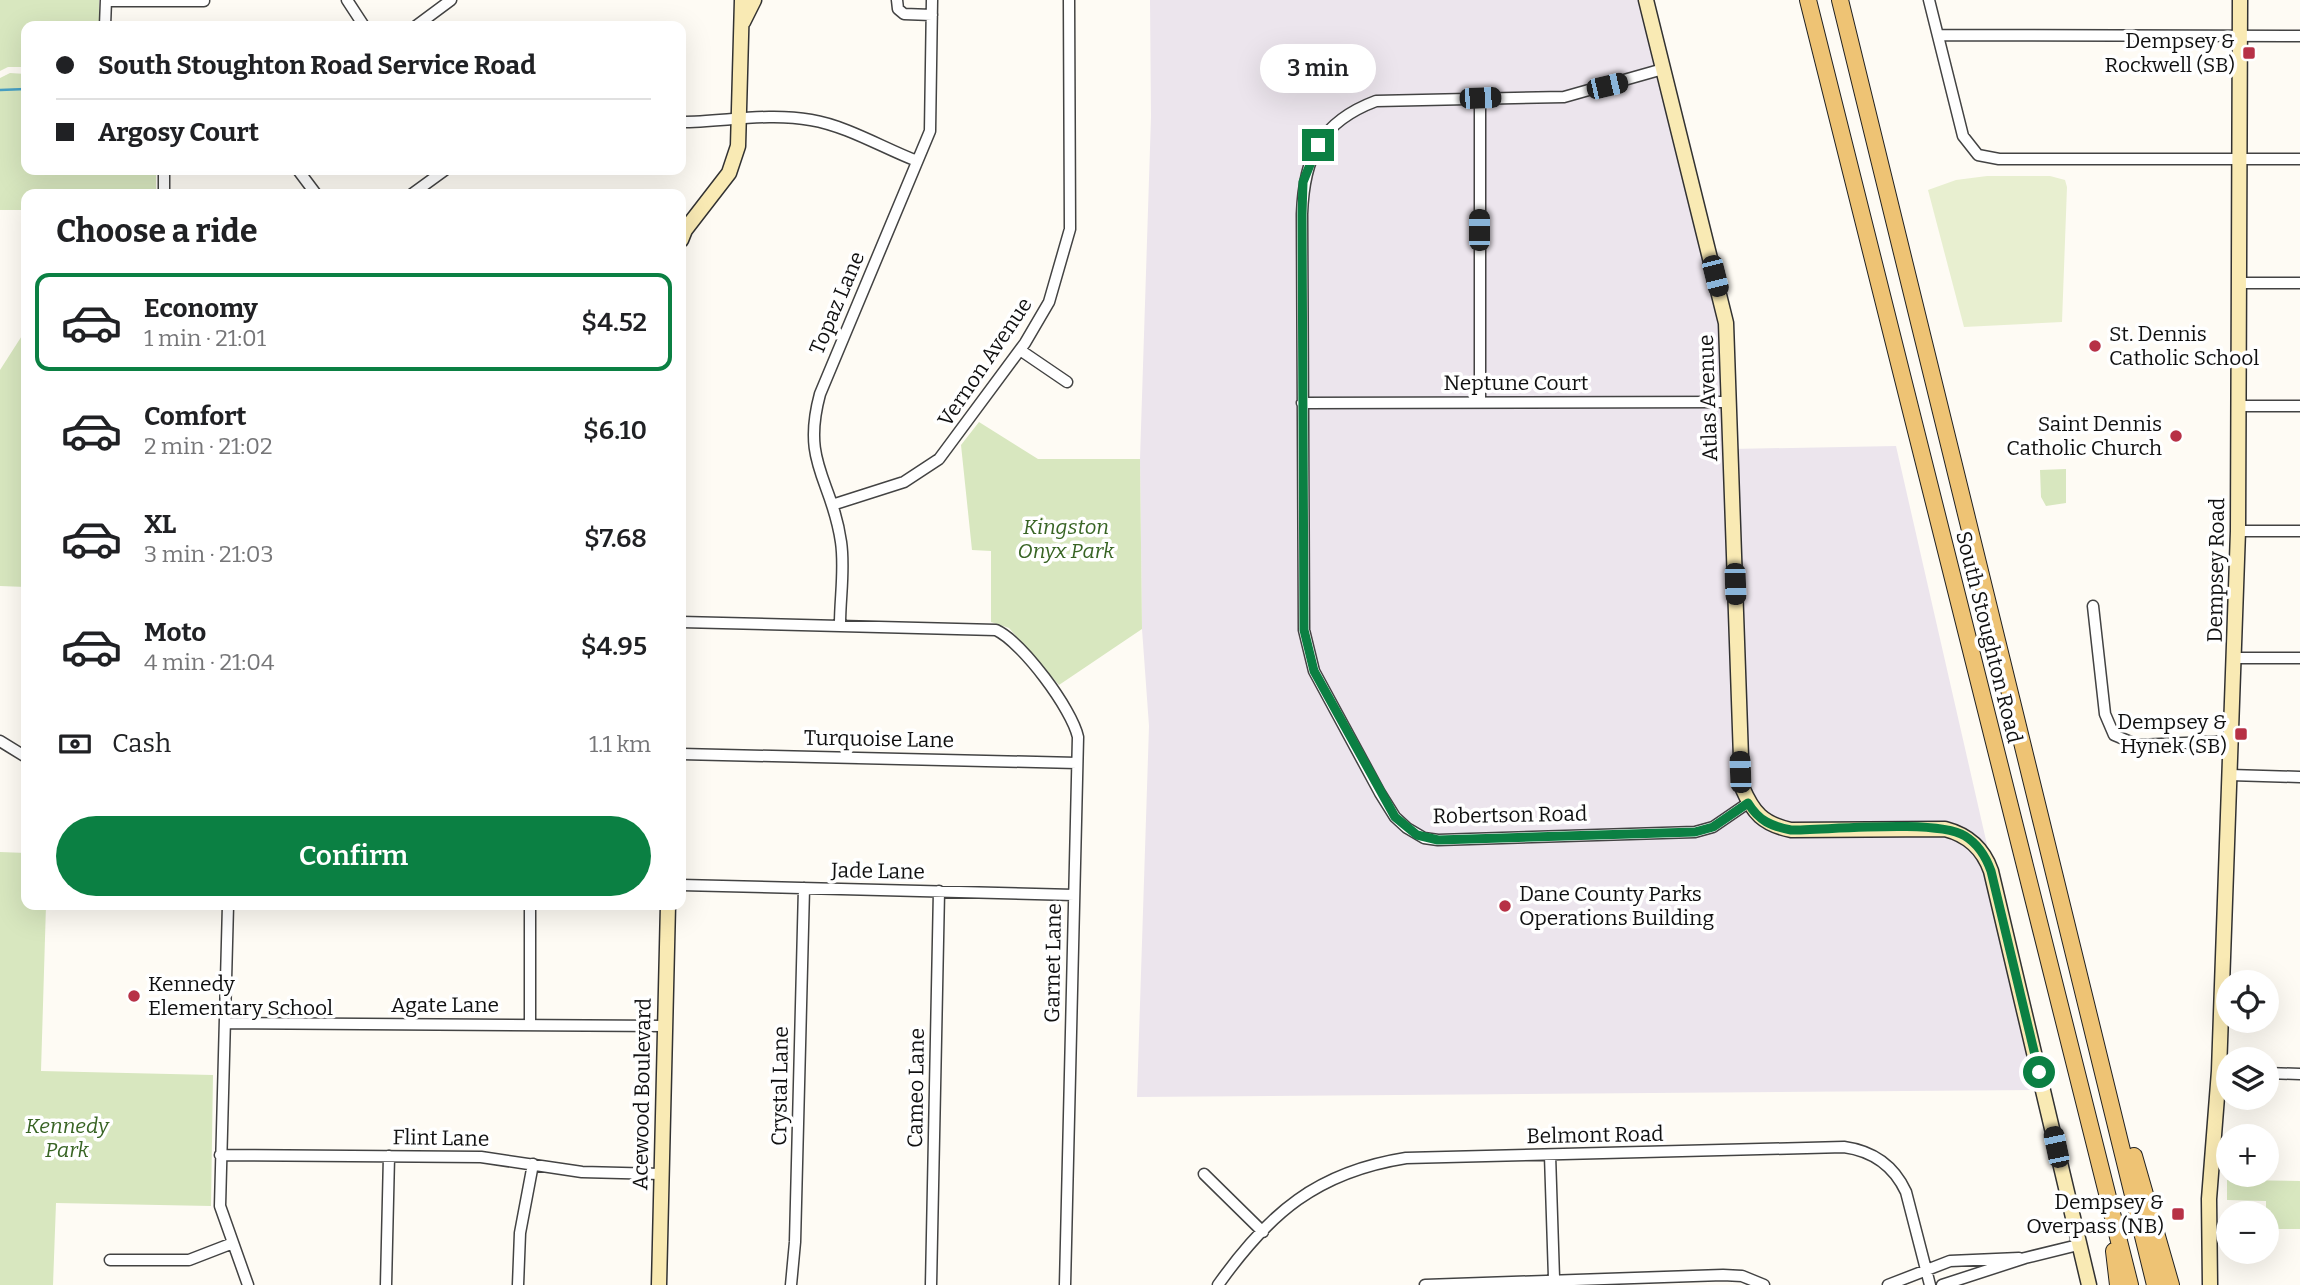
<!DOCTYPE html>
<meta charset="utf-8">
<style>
body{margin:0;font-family:Bitter,serif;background:#f6f6f6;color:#202124;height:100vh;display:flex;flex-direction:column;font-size:26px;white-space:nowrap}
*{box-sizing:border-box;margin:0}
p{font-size:23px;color:#757577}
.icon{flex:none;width:38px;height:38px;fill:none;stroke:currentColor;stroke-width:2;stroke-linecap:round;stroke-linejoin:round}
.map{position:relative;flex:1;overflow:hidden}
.drawer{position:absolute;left:21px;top:189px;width:665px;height:721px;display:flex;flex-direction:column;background:#fff;border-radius:14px;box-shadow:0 7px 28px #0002}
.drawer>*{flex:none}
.top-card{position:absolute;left:21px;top:21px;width:665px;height:154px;border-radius:14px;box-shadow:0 7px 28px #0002;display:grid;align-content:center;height:154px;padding:0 35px;background:#fff}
.fabs{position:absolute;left:2216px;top:970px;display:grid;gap:14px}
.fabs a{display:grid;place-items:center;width:63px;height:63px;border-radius:50%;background:#fff;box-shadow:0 7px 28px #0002;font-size:35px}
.end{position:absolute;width:32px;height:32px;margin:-16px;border:9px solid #0b8043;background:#fff;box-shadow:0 0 0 4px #fff}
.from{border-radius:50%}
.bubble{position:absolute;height:49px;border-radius:24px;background:#fff;box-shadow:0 7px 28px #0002;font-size:23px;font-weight:600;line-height:49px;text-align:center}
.car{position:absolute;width:21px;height:42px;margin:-21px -10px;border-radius:9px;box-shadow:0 0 5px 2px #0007;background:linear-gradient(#222 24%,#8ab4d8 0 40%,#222 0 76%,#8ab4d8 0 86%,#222 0)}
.top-card b{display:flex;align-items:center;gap:24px;height:66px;font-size:26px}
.top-card b+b{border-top:2px solid #e0e0e0}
.top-card i{width:18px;height:18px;background:#202124}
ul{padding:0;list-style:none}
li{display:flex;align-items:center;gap:21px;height:98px;margin:0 14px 10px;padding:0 21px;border:4px solid transparent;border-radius:14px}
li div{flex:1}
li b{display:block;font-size:26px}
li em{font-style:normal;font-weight:600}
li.active{border-color:#0b8043}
li>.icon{width:63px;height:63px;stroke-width:1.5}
h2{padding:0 35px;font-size:32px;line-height:84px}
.pay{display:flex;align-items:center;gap:18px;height:77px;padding:0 35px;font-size:26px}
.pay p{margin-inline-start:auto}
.primary-button{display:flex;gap:14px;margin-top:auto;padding:14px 35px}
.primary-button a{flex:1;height:80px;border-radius:42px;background:#0b8043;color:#fff;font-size:28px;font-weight:600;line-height:80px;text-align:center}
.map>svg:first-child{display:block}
</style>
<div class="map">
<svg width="2300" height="1285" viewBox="0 0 2300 1285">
<rect width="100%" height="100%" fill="#fefbf4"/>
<path fill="#ece5ed" d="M 1150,0 L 1646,0 L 1725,317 L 1731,449 L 1896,446 L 2043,1090 L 1137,1097 L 1149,726 L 1142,629 L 1140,459 L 1151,117 Z"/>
<path fill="#d8e7bf" d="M 0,0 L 99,0 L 99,26 L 26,26 L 26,67 L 8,67 L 0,71 Z
M 10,73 L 26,74 L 26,170 L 156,170 L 156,194 L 26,194 L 26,210 L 0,210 L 0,78 Z
M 26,234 L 26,587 L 0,586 L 0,370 L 25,331 Z
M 979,422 L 1038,459 L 1140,459 L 1142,629 L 1059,685 L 1009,628 L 991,622 L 991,551 L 972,550 L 961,445 Z
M 2066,469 L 2066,503 L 2046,506 L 2041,497 L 2040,470 Z
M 0,852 L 26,853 L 26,905 L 46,905 L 41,1071 L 213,1075 L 211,1206 L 56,1203 L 53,1285 L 0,1285 Z
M 2227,1180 L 2300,1181 L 2300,1229 L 2266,1229 L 2266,1201 L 2227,1200 Z"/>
<path fill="#e8efd0" d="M 1987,176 L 2050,176 L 2065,180 L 2067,187 L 2062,322 L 1964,327 L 1928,190 L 1956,180 Z"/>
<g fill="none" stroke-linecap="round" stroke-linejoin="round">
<path stroke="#48a0c4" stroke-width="2.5" d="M 0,90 L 26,89"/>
<g stroke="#434343" stroke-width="13">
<path id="street" d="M 347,0 L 364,26
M 897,0 L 898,9 L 904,14 L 932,15
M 1929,0 L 1963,136 L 1978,155 L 1999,159 L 2300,159
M 106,1 L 204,1
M 105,26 L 106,0
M 416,26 L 451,0
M 1939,35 L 2300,36
M 1663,69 L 1564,97 L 1376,101 C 1320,122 1304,157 1302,214 L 1304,630 L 1314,671 L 1380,793 L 1395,817 L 1407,828 L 1424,838 L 1438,840 L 1695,832 L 1713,827 L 1748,803
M 1480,98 L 1480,402
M 681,122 C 724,122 768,112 811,120 C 847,126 883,148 917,161
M 164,170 L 164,194
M 298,170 L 316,194
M 412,194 L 445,170
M 2239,283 L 2300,283
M 1020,350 L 1067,382
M 1302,403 L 1729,402
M 2239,406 L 2300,406
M 832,505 L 904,482 L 939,459 L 1025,343 L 1049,302 L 1070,229 L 1069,0
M 2238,531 L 2300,531
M 2093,606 L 2105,714 L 2114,735 L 2138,745 L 2231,741
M 681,622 L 996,630 C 1022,642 1072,709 1078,737 L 1065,1285
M 840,624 C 840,597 845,569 841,542 C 832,479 801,464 820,394 L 930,131 L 932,0
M 2235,658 L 2300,658
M 0,741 L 26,757
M 681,754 L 1077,763
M 2230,775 L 2300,777
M 681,885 L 1074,895
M 228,905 L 220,1206 L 248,1285
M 225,1023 L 665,1026
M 530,1025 L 530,905
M 2266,1073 L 2300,1074
M 220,1155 L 481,1157 L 582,1172 L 661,1174
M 1550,1155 L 1554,1278
M 1204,1174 L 1263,1232
M 110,1260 L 189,1260 L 233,1243
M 386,1285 L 389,1156
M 518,1285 L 520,1233 L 533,1164
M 791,1285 L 795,1242 L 804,888
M 931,1285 L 939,891
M 1218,1285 C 1269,1213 1317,1172 1406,1158 L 1844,1147 C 1873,1151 1894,1166 1906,1192 L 1930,1285
M 1425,1285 L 1723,1275 L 1742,1276 L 1764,1285
M 1888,1285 L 1950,1261 L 2019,1258
M 1942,1285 L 2025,1258 L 2078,1245"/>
</g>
<g stroke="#323232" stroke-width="17">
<path id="secondary" d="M 1646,0 L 1726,323 L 1742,787 C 1753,813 1763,824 1791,830 L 1945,829 C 1968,835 1983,848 1991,871 L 2089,1285
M 743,22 L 754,0
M 681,240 L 685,230 L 729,173 L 738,146 L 742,0
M 659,1285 L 668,905
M 2210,1285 L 2209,1199 L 2219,1071 L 2238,531 L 2240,0"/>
</g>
<g stroke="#212121" stroke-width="18">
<path id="primary" d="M 1808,0 L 2130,1285
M 1840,0 L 2155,1285
M 2134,1156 L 2171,1285
M 2114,1251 L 2118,1285"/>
</g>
<use href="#street" stroke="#fff" stroke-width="10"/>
<use href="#secondary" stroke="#f9eab4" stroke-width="14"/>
<use href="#primary" stroke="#eec374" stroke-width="16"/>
</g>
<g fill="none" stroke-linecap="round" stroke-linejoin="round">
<path stroke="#0b8043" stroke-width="9" d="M 1318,145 L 1303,182 L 1302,214 L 1304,630 L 1314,671 L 1395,817 L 1417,835 L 1438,840 L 1695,832 L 1713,827 L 1748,803 C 1759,821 1771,826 1791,830 C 1829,830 1937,819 1965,836 C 1978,844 1986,857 1991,871 L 2039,1072"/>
</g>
<g fill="#b73146" stroke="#fff" stroke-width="2.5">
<rect x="2242" y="46" width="14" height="14" rx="3.5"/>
<circle cx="2095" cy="346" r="7"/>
<circle cx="2176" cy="436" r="7"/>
<rect x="2234" y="727" width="14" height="14" rx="3.5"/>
<circle cx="1505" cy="906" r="7"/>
<circle cx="134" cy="996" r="7"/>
<rect x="2171" y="1207" width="14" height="14" rx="3.5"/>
</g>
<g text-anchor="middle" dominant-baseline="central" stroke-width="7" stroke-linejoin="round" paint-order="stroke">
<g font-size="21" fill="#101010" stroke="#fff" text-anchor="end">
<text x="2235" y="41">Dempsey &amp;<tspan x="2235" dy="24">Rockwell (SB)</tspan></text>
<text x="2109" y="334" text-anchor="start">St. Dennis<tspan x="2109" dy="24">Catholic School</tspan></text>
<text x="2162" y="424">Saint Dennis<tspan x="2162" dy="24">Catholic Church</tspan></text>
<text x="2227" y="722">Dempsey &amp;<tspan x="2227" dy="24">Hynek (SB)</tspan></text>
<text x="1519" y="894" text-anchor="start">Dane County Parks<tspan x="1519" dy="24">Operations Building</tspan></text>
<text x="148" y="984" text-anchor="start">Kennedy<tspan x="148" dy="24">Elementary School</tspan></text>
<text x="2164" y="1202">Dempsey &amp;<tspan x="2164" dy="24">Overpass (NB)</tspan></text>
</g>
<g font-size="21" fill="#101010" stroke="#fff">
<text transform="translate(837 303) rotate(-67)">Topaz Lane</text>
<text transform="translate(985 362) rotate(-56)">Vernon Avenue</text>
<text x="1516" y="383">Neptune Court</text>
<text transform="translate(1708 398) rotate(-92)">Atlas Avenue</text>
<text transform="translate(2216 570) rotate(-89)">Dempsey Road</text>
<text transform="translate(1989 637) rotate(76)">South Stoughton Road</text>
<text transform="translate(879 739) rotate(1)">Turquoise Lane</text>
<text transform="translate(1510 815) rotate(-1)">Robertson Road</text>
<text transform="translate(878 871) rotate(1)">Jade Lane</text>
<text transform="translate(1053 963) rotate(-89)">Garnet Lane</text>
<text x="445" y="1005">Agate Lane</text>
<text transform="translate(780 1086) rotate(-89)">Crystal Lane</text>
<text transform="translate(916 1088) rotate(-89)">Cameo Lane</text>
<text transform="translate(642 1094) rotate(-89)">Acewood Boulevard</text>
<text transform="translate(1595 1135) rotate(-1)">Belmont Road</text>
<text transform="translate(441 1138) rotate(1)">Flint Lane</text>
</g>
<g font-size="21" font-style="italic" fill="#386424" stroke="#fff">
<text x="1066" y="527">Kingston<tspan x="1066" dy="24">Onyx Park</tspan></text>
<text x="67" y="1126">Kennedy<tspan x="67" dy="24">Park</tspan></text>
</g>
</g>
</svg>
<div class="fabs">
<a><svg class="icon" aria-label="locate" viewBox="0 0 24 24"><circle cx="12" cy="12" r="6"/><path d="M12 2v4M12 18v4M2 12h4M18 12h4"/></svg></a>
<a><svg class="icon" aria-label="layers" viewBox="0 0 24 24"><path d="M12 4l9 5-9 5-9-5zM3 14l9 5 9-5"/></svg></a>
<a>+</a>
<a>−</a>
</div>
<i class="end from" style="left:2039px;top:1072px"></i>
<i class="end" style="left:1318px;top:145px"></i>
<div class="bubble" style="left:1260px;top:44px;width:116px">3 min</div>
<i class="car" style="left:1607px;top:86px;rotate:77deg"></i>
<i class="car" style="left:1480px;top:98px;rotate:88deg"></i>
<i class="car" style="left:1479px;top:230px;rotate:0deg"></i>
<i class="car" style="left:1715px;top:276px;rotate:166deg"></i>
<i class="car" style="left:1735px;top:584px;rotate:178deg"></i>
<i class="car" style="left:1740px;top:772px;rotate:358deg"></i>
<i class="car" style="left:2056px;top:1147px;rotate:348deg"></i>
<div class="top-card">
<b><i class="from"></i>South Stoughton Road Service Road</b>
<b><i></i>Argosy Court</b>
</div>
<section class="drawer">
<h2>Choose a ride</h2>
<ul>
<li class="active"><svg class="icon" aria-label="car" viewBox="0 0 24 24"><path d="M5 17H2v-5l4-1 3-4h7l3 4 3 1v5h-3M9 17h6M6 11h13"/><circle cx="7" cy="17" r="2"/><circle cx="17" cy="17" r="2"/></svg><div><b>Economy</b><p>1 min · 21:01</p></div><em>$4.52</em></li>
<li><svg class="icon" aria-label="car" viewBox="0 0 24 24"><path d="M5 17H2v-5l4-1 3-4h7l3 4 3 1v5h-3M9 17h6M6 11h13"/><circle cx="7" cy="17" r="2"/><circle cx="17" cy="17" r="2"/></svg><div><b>Comfort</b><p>2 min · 21:02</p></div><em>$6.10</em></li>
<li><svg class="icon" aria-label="car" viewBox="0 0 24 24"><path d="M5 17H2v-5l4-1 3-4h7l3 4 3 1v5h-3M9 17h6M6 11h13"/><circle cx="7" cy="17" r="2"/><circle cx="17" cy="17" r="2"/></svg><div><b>XL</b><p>3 min · 21:03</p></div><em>$7.68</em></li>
<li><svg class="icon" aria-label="car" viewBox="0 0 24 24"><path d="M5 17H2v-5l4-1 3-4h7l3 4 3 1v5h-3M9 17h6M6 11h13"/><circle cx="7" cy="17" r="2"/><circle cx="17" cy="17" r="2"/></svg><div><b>Moto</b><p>4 min · 21:04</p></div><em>$4.95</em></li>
</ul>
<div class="pay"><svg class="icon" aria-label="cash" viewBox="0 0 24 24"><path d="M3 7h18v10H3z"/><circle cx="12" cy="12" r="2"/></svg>Cash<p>1.1 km</p></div>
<div class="primary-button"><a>Confirm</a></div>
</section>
</div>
